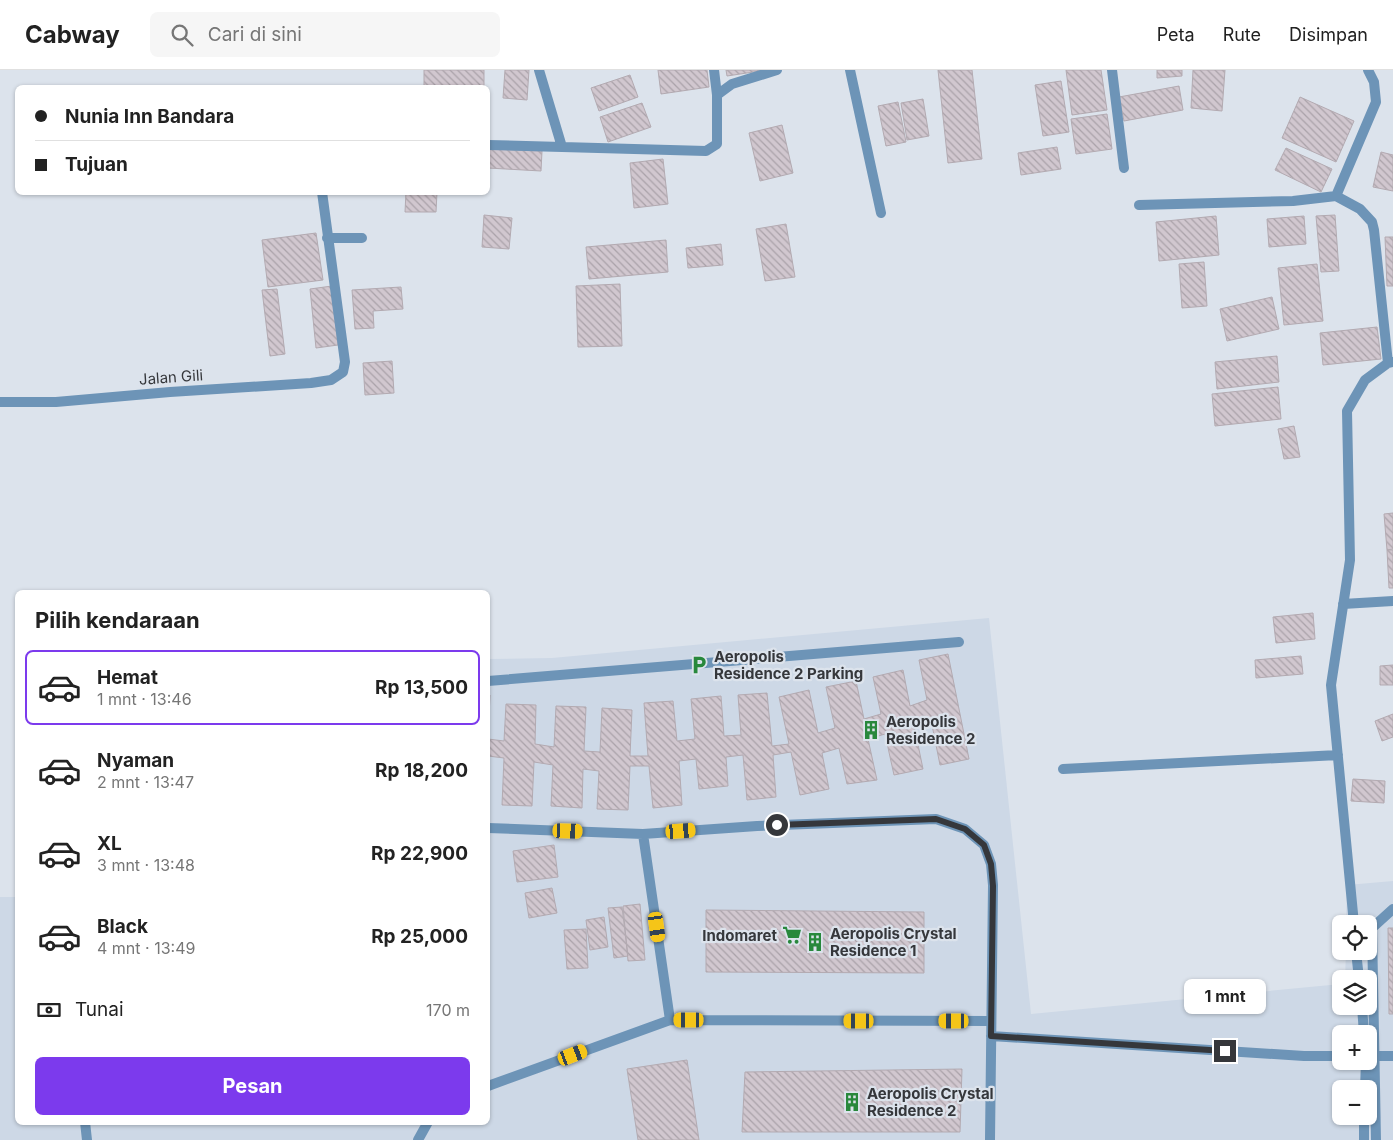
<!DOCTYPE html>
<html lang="id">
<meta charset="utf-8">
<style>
body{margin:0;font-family:Inter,sans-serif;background:#f6f6f6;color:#222;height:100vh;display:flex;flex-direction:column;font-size:19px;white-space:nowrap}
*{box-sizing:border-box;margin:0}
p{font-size:16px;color:#767676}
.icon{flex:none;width:28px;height:28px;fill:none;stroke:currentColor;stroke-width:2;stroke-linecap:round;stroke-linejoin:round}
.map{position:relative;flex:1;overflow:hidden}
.panel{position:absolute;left:15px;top:520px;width:475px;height:535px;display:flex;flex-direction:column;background:#fff;border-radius:8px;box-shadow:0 1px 4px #0004}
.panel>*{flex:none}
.guide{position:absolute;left:15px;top:15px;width:475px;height:110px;border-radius:8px;box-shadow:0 1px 4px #0004;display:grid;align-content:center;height:110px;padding:0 20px;background:#fff}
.controls{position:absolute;left:1332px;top:845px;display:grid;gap:10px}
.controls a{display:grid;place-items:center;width:45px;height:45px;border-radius:8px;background:#fff;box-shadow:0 1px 4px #0004;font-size:25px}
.end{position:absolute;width:22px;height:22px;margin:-11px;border:6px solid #35373b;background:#fff;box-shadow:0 0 0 2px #fff}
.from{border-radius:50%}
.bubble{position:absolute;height:35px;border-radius:8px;background:#fff;box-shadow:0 1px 4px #0004;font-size:16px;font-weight:700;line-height:35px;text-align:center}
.car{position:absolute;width:15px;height:30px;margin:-15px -8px;border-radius:6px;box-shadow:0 0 4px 1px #0007;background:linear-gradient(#f5c518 24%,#345 0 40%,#f5c518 0 76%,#345 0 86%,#f5c518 0)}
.guide b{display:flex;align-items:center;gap:18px;height:48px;font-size:19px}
.guide b+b{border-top:1px solid #e0e0e0}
.guide i{width:12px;height:12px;background:#222}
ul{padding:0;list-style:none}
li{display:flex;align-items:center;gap:15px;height:75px;margin:0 10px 8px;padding:0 10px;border:2px solid transparent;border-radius:8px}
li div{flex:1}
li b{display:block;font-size:19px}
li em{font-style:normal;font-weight:700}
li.current{border-color:#7c3aed}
li>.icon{width:45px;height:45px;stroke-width:1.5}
h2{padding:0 20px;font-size:22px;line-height:60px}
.pay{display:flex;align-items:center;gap:12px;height:55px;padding:0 20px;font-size:19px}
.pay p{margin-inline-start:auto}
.primary-button{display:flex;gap:10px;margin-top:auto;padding:10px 20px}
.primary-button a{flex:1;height:58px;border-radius:8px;background:#7c3aed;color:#fff;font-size:20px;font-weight:700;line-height:58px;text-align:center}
header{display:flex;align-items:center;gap:30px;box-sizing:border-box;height:70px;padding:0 25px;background:#fff;border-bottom:1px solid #e0e0e0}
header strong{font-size:24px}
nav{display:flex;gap:28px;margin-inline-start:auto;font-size:18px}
.search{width:350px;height:45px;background:#f6f6f6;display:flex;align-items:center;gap:12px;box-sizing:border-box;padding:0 18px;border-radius:8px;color:#767676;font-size:19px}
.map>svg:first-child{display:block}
</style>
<header>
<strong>Cabway</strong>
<div class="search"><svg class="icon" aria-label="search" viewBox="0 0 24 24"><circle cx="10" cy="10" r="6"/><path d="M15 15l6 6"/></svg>Cari di sini</div>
<nav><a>Peta</a><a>Rute</a><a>Disimpan</a></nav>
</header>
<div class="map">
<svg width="1393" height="1070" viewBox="0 0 1393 1070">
<defs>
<pattern id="building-back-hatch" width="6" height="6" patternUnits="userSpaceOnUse" patternTransform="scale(1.25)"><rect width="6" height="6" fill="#d1c7cf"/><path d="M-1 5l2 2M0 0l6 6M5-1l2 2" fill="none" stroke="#aaa2a9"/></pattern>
</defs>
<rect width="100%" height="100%" fill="#dce3ec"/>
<path fill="#cdd8e6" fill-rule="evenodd" d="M 989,548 L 1031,944 L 1341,914 L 1341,936 L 1369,936 L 1369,909 L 1345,909 L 1346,881 L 1369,881 L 1369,854 L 1346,854 L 1347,815 L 1393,811 L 1393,1070 L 0,1070 L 0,827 L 17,827 L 18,1052 L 488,1052 L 488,589 L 552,588 ZM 1341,964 L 1369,964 L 1369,991 L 1341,991 ZM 1341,1019 L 1369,1019 L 1369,1046 L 1341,1046 Z"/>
<path fill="url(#building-back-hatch)" stroke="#b3aab1" d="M 424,0 L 484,0 L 484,18 L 424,18 Z
M 505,0 L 529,0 L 527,30 L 503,28 Z
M 658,0 L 707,0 L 709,17 L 661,24 Z
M 726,0 L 760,0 L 760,1 L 727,6 Z
M 938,0 L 972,0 L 982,89 L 948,93 Z
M 1066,0 L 1101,0 L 1107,40 L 1072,45 Z
M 1157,0 L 1182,0 L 1182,6 L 1157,8 Z
M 1193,0 L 1225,0 L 1222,41 L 1191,38 Z
M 630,5 L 638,27 L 599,41 L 591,18 Z
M 1061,11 L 1069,62 L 1043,66 L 1035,15 Z
M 1179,16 L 1183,40 L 1124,51 L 1119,27 Z
M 1300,27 L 1354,51 L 1336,92 L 1282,68 Z
M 923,29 L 929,66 L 907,70 L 901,33 Z
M 898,32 L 906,72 L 886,76 L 878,36 Z
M 642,33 L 651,57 L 608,72 L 600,47 Z
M 1107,44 L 1112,79 L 1076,84 L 1071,49 Z
M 782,55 L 793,103 L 760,111 L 749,63 Z
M 1057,77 L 1061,99 L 1021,105 L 1018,83 Z
M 1286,78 L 1332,99 L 1321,122 L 1275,100 Z
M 488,79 L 542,81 L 541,101 L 488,98 Z
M 1381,82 L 1393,85 L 1393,121 L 1373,117 Z
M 663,89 L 668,134 L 634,138 L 630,93 Z
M 406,122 L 437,122 L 436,142 L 405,142 Z
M 484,145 L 512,148 L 509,179 L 482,177 Z
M 1335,145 L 1339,201 L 1321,202 L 1316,146 Z
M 1216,146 L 1219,185 L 1159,191 L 1156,152 Z
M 1304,146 L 1306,174 L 1269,177 L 1267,149 Z
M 786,154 L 795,207 L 765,211 L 756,159 Z
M 316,163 L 323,210 L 268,217 L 262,170 Z
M 1385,167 L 1393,167 L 1393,216 L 1387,216 Z
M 666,170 L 668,202 L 589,209 L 586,177 Z
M 721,174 L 723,195 L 688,198 L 686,178 Z
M 1204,192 L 1207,236 L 1182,238 L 1179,194 Z
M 1317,194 L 1323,251 L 1284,255 L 1278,198 Z
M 620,214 L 622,276 L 578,277 L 576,216 Z
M 332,216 L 338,275 L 316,278 L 310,219 Z
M 401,217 L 403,239 L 373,241 L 374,258 L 355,259 L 352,220 Z
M 277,219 L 285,284 L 270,286 L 262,220 Z
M 1272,227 L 1279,259 L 1227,271 L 1220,239 Z
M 1377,257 L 1381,289 L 1323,295 L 1320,263 Z
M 1277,286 L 1279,312 L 1217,319 L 1215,292 Z
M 392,291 L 394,323 L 365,325 L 363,293 Z
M 1278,317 L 1281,349 L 1215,356 L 1212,324 Z
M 1294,356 L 1300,387 L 1284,389 L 1278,359 Z
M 1393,443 L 1393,479 L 1387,480 L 1384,444 Z
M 1387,480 L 1393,480 L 1393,518 L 1389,518 Z
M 1313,543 L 1315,569 L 1276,573 L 1273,547 Z
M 948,584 L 969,689 L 940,695 L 931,650 L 914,655 L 923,699 L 894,705 L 885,664 L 868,669 L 877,710 L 847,714 L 839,678 L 822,683 L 829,719 L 800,725 L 791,682 L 773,685 L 776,727 L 747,730 L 743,685 L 726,687 L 728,716 L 699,719 L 696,689 L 679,691 L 682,735 L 653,738 L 649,696 L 630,696 L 628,740 L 597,739 L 599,701 L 583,699 L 582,738 L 551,736 L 553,695 L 534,692 L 532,736 L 502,735 L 504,688 L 488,686 L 488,625 L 490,625 L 488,669 L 504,671 L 506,634 L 536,635 L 535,674 L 554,677 L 556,636 L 586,637 L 584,681 L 600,682 L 602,638 L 632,640 L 630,686 L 648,686 L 644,633 L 673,631 L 677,671 L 695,669 L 691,629 L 721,626 L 724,666 L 741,665 L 738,625 L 767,623 L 772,676 L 789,674 L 779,627 L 809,620 L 818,663 L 835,658 L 826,617 L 856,611 L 864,649 L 881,644 L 873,607 L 903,600 L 910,636 L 927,630 L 919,590 Z
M 1301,586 L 1303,604 L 1256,608 L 1255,590 Z
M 1393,595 L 1393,615 L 1380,615 L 1380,596 Z
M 1393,644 L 1393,667 L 1382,671 L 1375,651 Z
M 1353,709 L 1385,711 L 1384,733 L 1351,731 Z
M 554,775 L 558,807 L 517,812 L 513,781 Z
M 552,818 L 557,843 L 529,848 L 525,823 Z
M 640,834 L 645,890 L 628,891 L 623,836 Z
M 622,837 L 628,886 L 614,888 L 608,838 Z
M 706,840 L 924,842 L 924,903 L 706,902 Z
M 604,847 L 608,877 L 590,880 L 586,850 Z
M 1388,858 L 1393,858 L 1393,944 L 1389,944 Z
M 586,859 L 588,898 L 567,899 L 564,860 Z
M 687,990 L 699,1070 L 638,1070 L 627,999 Z
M 962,999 L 960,1062 L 742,1062 L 745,1002 Z"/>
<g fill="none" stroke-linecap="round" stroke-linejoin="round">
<path stroke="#6d94b7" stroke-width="10" d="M 488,611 L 959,572
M 488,758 L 643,764 L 670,950
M 643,764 L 757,756 L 936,749 L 965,759 L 984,775 L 991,794 L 993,815 L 990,1070
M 991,966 L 1304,986 L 1341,986
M 1369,986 L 1393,986
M 488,1016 L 670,950 L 991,951
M 85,1052 L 87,1070
M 418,1070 L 428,1052
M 1376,1070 L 1372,858 L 1393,839"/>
<path stroke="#6d94b7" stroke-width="10" d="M 539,0 L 562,77
M 850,0 L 881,143
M 1112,0 L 1124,98
M 717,25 L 732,14 L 777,0
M 488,75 L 706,81 L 717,74 L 717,25 L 714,0
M 1336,126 L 1376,32 L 1374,12 L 1368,0
M 1139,135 L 1293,131 L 1336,126 L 1360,139 L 1372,152 L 1374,160 L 1388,293
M 327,168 L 362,168
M 0,332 L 56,332 L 170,322 L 311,313 L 331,310 L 343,302 L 345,292 L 322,122
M 1343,534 L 1393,531
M 1063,699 L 1338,685
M 1354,854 L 1331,615 L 1350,490 L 1347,341 L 1365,310 L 1388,293 L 1393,292
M 1356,881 L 1359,909
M 1362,936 L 1364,964
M 1365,1019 L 1366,991
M 1364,1070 L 1364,1046"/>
</g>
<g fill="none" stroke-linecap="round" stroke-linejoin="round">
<path stroke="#35373b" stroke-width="6" d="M 777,755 L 936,749 L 965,759 L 984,775 L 991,794 L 993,816 L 991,966 L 1225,981"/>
</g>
<defs>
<g id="parking-bare" transform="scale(1.5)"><path d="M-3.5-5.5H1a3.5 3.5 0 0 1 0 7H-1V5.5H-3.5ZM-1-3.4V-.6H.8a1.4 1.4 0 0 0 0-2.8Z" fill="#28883c" stroke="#dce3ec" stroke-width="2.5" paint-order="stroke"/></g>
<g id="building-bare" transform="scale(1.5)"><path d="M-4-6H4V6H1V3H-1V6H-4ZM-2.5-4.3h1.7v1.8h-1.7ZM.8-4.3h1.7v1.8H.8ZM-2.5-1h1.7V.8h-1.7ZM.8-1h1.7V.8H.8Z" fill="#28883c" stroke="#dce3ec" stroke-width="2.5" paint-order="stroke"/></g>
<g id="supermarket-bare" transform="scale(1.5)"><path d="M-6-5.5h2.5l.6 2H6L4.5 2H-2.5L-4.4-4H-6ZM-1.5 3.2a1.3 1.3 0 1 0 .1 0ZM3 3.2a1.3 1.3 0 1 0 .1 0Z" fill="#28883c" stroke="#dce3ec" stroke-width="2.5" paint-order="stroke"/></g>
</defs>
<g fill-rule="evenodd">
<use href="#parking-bare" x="699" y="595"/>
<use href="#building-bare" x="871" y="660"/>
<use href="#supermarket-bare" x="792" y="865"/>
<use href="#building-bare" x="815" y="872"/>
<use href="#building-bare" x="852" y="1032"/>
</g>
<g text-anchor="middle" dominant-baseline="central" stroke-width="4.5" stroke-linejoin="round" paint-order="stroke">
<g font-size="15" fill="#35373b" stroke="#dce3ec">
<text transform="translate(171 307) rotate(-4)">Jalan Gili</text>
</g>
<g font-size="15" font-weight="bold" fill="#35373b" stroke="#dce3ec" text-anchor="start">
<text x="714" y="586">Aeropolis<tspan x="714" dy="17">Residence 2 Parking</tspan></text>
<text x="886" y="651">Aeropolis<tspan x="886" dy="17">Residence 2</tspan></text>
<text x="830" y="863">Aeropolis Crystal<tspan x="830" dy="17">Residence 1</tspan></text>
<text x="777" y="865" text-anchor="end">Indomaret</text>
<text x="867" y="1023">Aeropolis Crystal<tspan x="867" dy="17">Residence 2</tspan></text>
</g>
</g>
</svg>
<div class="controls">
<a><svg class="icon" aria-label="locate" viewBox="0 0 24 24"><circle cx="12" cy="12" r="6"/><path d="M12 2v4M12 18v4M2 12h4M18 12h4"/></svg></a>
<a><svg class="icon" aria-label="layers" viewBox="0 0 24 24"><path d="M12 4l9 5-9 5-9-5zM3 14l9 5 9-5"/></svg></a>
<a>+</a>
<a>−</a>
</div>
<i class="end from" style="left:777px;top:755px"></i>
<i class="end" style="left:1225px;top:981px"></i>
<div class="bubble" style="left:1184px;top:909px;width:82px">1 mnt</div>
<i class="car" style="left:568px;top:761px;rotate:92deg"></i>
<i class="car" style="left:681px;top:761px;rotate:86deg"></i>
<i class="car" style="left:657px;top:857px;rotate:172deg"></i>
<i class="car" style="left:689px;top:950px;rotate:270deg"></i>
<i class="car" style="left:859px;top:951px;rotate:270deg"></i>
<i class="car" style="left:954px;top:951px;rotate:270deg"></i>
<i class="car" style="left:573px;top:985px;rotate:69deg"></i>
<div class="guide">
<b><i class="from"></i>Nunia Inn Bandara</b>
<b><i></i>Tujuan</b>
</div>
<section class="panel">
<h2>Pilih kendaraan</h2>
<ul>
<li class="current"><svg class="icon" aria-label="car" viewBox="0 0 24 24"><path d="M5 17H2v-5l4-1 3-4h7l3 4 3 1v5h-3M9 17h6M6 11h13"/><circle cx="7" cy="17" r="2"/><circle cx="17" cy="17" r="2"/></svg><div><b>Hemat</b><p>1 mnt · 13:46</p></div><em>Rp 13,500</em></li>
<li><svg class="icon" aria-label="car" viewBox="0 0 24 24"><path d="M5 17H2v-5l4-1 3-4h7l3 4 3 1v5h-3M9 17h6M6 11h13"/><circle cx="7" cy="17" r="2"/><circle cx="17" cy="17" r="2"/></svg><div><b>Nyaman</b><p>2 mnt · 13:47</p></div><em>Rp 18,200</em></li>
<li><svg class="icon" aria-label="car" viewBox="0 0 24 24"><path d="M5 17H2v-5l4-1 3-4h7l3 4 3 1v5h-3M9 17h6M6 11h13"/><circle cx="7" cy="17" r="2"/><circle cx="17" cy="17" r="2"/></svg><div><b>XL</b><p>3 mnt · 13:48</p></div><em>Rp 22,900</em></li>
<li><svg class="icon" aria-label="car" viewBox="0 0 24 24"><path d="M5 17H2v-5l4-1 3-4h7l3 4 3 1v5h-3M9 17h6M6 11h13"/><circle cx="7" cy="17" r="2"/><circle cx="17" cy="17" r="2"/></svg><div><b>Black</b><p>4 mnt · 13:49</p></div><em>Rp 25,000</em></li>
</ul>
<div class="pay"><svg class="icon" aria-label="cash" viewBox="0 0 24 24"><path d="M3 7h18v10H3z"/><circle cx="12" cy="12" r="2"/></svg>Tunai<p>170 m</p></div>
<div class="primary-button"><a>Pesan</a></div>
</section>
</div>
